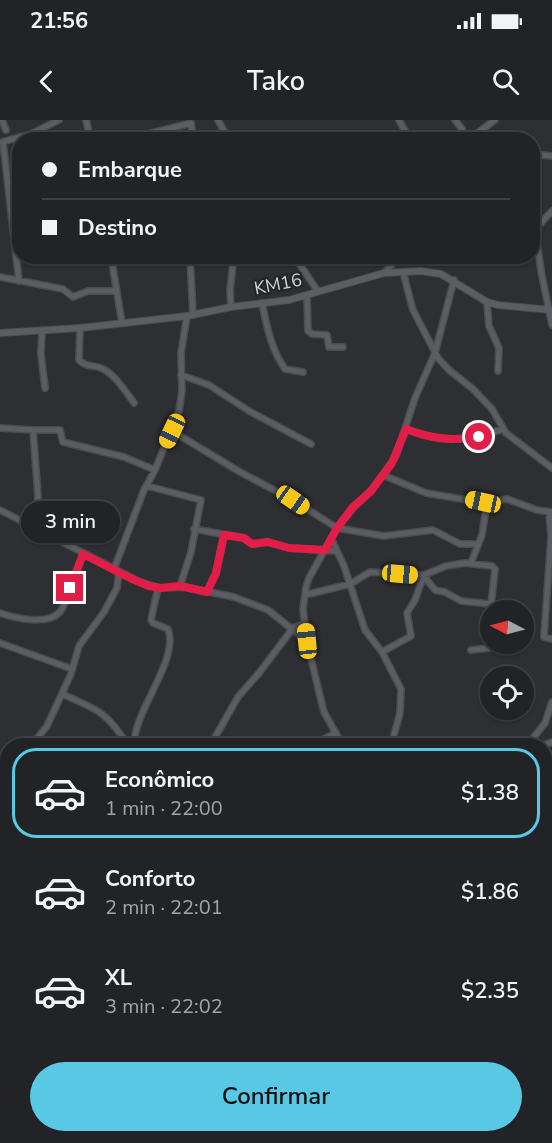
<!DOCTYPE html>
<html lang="pt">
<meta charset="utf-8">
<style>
body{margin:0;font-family:"Nunito Sans",sans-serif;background:#2a2b2e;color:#f1f3f6;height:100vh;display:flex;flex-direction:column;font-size:22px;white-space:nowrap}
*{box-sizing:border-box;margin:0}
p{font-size:20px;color:#a2a4a7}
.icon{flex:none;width:33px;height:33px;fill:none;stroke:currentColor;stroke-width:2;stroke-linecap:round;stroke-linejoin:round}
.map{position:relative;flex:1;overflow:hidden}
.side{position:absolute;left:0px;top:618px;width:552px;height:405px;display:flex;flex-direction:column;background:#222326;border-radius:24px 24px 0 0;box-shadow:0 2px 4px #0004,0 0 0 2px #3f4043}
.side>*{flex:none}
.banner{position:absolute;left:12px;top:12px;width:528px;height:132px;border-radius:24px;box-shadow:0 2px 4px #0004,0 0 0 2px #3f4043;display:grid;align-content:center;height:132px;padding:0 30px;background:#222326}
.needle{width:39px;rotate:276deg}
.fabs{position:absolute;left:480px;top:480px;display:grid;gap:12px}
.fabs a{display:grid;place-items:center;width:54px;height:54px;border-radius:50%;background:#222326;box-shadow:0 2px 4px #0004,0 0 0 2px #3f4043;font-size:30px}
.end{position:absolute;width:27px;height:27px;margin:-14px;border:8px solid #e11d48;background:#fff;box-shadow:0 0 0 3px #fff}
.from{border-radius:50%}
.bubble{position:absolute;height:42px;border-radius:21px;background:#222326;box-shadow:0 2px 4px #0004,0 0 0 2px #3f4043;font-size:20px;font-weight:600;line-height:42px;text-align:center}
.car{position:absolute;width:18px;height:36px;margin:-18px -9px;border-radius:8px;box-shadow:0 0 4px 2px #0007;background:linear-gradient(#f5c518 24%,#345 0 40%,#f5c518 0 76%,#345 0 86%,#f5c518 0)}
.banner b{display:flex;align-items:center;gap:21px;height:57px;font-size:22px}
.banner b+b{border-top:2px solid #3f4043}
.banner i{width:15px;height:15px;background:#f1f3f6}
ul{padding:10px 0 0;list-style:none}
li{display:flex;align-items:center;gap:18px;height:90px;margin:0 12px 9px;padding:0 18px;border:3px solid transparent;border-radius:24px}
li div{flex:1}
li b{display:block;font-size:22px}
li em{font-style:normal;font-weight:600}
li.current{border-color:#59c8e4}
li>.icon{width:54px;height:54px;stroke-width:1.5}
.primary-button{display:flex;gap:12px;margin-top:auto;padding:12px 30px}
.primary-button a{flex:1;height:69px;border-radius:36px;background:#59c8e4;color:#111;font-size:24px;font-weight:600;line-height:69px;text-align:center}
.status{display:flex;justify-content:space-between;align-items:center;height:42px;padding:0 30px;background:#222326;direction:ltr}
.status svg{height:16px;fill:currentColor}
header{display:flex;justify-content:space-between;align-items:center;height:78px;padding:0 30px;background:#222326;font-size:27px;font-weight:600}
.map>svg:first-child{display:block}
</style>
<div class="status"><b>21:56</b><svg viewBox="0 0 49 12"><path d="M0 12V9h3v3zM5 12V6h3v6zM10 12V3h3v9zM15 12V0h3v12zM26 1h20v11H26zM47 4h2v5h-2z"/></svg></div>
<header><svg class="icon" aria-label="back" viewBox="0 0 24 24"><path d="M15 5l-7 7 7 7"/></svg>Tako<svg class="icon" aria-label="search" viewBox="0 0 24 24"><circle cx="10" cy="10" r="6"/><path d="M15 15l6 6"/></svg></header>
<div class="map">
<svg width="552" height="1023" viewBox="0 0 552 1023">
<rect width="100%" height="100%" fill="#2e2f33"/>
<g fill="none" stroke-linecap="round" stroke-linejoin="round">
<g stroke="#4b4c4f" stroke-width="8">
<path id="minor" d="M 2,0 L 6,10
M 86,0 L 91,20
M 218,0 L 229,20
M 399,0 L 410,20
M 455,0 L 462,9
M 39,10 L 41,20
M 124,20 L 191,3 L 193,20
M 468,20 L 495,0
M 2,22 L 31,14 L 59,0
M 3,22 L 19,161
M 532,34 L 552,36
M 552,91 L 536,108 L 536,114 L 541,151 L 552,205
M 111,136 L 122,203
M 190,136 L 193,195
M 294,136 L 317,170
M 403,152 L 413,190 L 438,238 L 449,250 L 473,269 L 492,289 L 506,313 L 552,348
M 384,153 L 400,136
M 0,157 L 63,169 L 73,177 L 88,171 L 116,171
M 307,175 L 308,211 L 312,214 L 327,215 L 329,227 L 343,227
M 487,182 L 489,206 L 499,228 L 498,251
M 262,183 C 267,207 271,229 285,249 L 303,252
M 231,187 L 230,170 L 234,136
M 80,208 L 79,240 C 85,247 93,245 101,248 C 115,254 126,272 134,283
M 42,211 L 41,234 L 45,268
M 181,255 L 209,265 L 249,291 L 311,324
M 0,308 L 33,310 L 38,376 L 36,410
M 406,309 C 443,324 466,321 503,309
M 33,310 L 60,310 L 63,322 L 124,337 L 155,350
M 172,311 L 240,352 L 293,380 L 337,408 L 384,416 L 433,410 L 460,424 L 478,424
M 383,355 L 426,373 L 485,383 L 507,379 L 537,390 L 552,392
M 147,366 L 201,380 L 191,432 L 180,466
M 0,390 L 140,462 L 160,468 L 185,467 L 234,477 L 268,490 L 307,521
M 549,392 L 551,416 L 544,517 L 552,519
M 194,409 L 244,418 L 252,424 L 268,422 L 289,428 L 337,431
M 331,418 L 344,446 L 365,510 L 382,532 L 401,569 L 400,593 L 391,626
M 471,443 L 482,415 L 487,382
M 114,449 L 144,370 L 155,350 L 179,291 L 182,271 L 181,233 L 187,196
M 424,456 L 435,470 L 445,472 L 461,481 L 491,484
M 207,472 L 216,453 L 224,415
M 305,475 L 350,464 L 370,452 L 424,455 L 446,446 L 465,443 L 492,446 L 495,449 L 490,494
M 0,493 C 15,498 47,506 60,492 C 68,482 78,447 83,434
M 0,523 L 72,549
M 471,530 L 517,525
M 382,532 L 411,516 L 407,493 L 415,480 L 424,455
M 62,574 C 96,589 108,592 128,626
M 212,621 L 235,621 L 245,626
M 25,626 L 36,620 L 47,606 L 71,554 L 79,526 L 104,492 L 117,468 L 119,452
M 134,626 C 133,591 180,540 168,509 L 153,503 L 151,500 L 158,468
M 210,626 L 238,577 L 259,553 L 293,508 L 305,503
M 309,626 L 336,613
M 343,626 L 324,592 L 318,568 L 307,521 L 303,489 L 306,467 L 309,458 L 337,408 L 353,388 L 371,371 L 396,336 L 415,278 L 435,233 L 454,160
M 534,626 L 534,617 L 545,603 L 552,582
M 541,626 L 552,622
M 0,640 L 8,635
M 544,647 L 552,658
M 0,657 L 8,660
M 544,723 L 552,730
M 544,749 L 552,744
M 0,814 L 8,809
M 544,816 L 552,804
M 544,850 L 552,849
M 544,928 L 552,929
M 0,929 L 8,931
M 0,995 L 8,990
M 85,1016 L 90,1023
M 307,1016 L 308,1023
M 404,1016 L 404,1023
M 172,1023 L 172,1016
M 233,1023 L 237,1016
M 452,1023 L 468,1016
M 491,1023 L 491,1016"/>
</g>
<g stroke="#4b4c4f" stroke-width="8">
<path id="tertiary" d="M 0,213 L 80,208 L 187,196 L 231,187 L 289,180 L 384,153 L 403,152 L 421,151 L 441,154 L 487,182 L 498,185 L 552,190"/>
</g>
<use href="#minor" stroke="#5c5d62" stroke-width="5"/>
<use href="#tertiary" stroke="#5c5d62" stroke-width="6"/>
</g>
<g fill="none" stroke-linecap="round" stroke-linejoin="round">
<path stroke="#e11d48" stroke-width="8" d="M 70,468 L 83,434 L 132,459 L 149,466 L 160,468 L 180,466 L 207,472 L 216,453 L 224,415 L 244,418 L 252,424 L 268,422 L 289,428 L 325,430 L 337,408 L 353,387 L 371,371 L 392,343 L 406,309 C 432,319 451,321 479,317"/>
</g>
<g text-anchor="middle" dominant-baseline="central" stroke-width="4.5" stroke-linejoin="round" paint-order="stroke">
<g font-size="18" fill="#d2d3d6" stroke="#242529">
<text transform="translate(278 164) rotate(-11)">KM16</text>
</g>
</g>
</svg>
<div class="fabs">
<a><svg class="needle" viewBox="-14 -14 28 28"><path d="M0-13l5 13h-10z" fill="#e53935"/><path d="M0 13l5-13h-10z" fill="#a2a4a7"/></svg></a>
<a><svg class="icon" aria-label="locate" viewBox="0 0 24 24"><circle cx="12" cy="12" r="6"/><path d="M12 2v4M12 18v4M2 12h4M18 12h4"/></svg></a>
</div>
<i class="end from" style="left:479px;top:317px"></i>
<i class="end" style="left:70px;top:468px"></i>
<div class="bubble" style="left:21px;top:381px;width:99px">3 min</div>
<i class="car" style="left:172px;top:311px;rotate:205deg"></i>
<i class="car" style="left:293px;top:380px;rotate:125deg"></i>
<i class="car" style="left:483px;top:382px;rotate:282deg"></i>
<i class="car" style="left:400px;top:454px;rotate:95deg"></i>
<i class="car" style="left:307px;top:521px;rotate:354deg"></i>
<div class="banner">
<b><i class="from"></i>Embarque</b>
<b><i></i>Destino</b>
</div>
<section class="side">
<ul>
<li class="current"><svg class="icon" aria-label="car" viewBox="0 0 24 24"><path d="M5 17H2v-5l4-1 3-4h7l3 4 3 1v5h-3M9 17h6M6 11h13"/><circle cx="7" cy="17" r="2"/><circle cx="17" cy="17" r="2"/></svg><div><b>Econômico</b><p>1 min · 22:00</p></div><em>$1.38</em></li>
<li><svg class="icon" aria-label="car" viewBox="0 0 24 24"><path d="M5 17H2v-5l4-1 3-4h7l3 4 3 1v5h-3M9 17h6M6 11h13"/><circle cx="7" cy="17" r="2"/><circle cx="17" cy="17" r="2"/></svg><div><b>Conforto</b><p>2 min · 22:01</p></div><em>$1.86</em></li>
<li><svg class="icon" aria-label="car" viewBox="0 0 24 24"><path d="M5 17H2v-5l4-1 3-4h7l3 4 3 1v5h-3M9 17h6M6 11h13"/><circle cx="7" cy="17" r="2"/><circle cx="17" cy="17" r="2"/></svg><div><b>XL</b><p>3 min · 22:02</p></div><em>$2.35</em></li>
</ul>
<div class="primary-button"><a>Confirmar</a></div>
</section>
</div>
